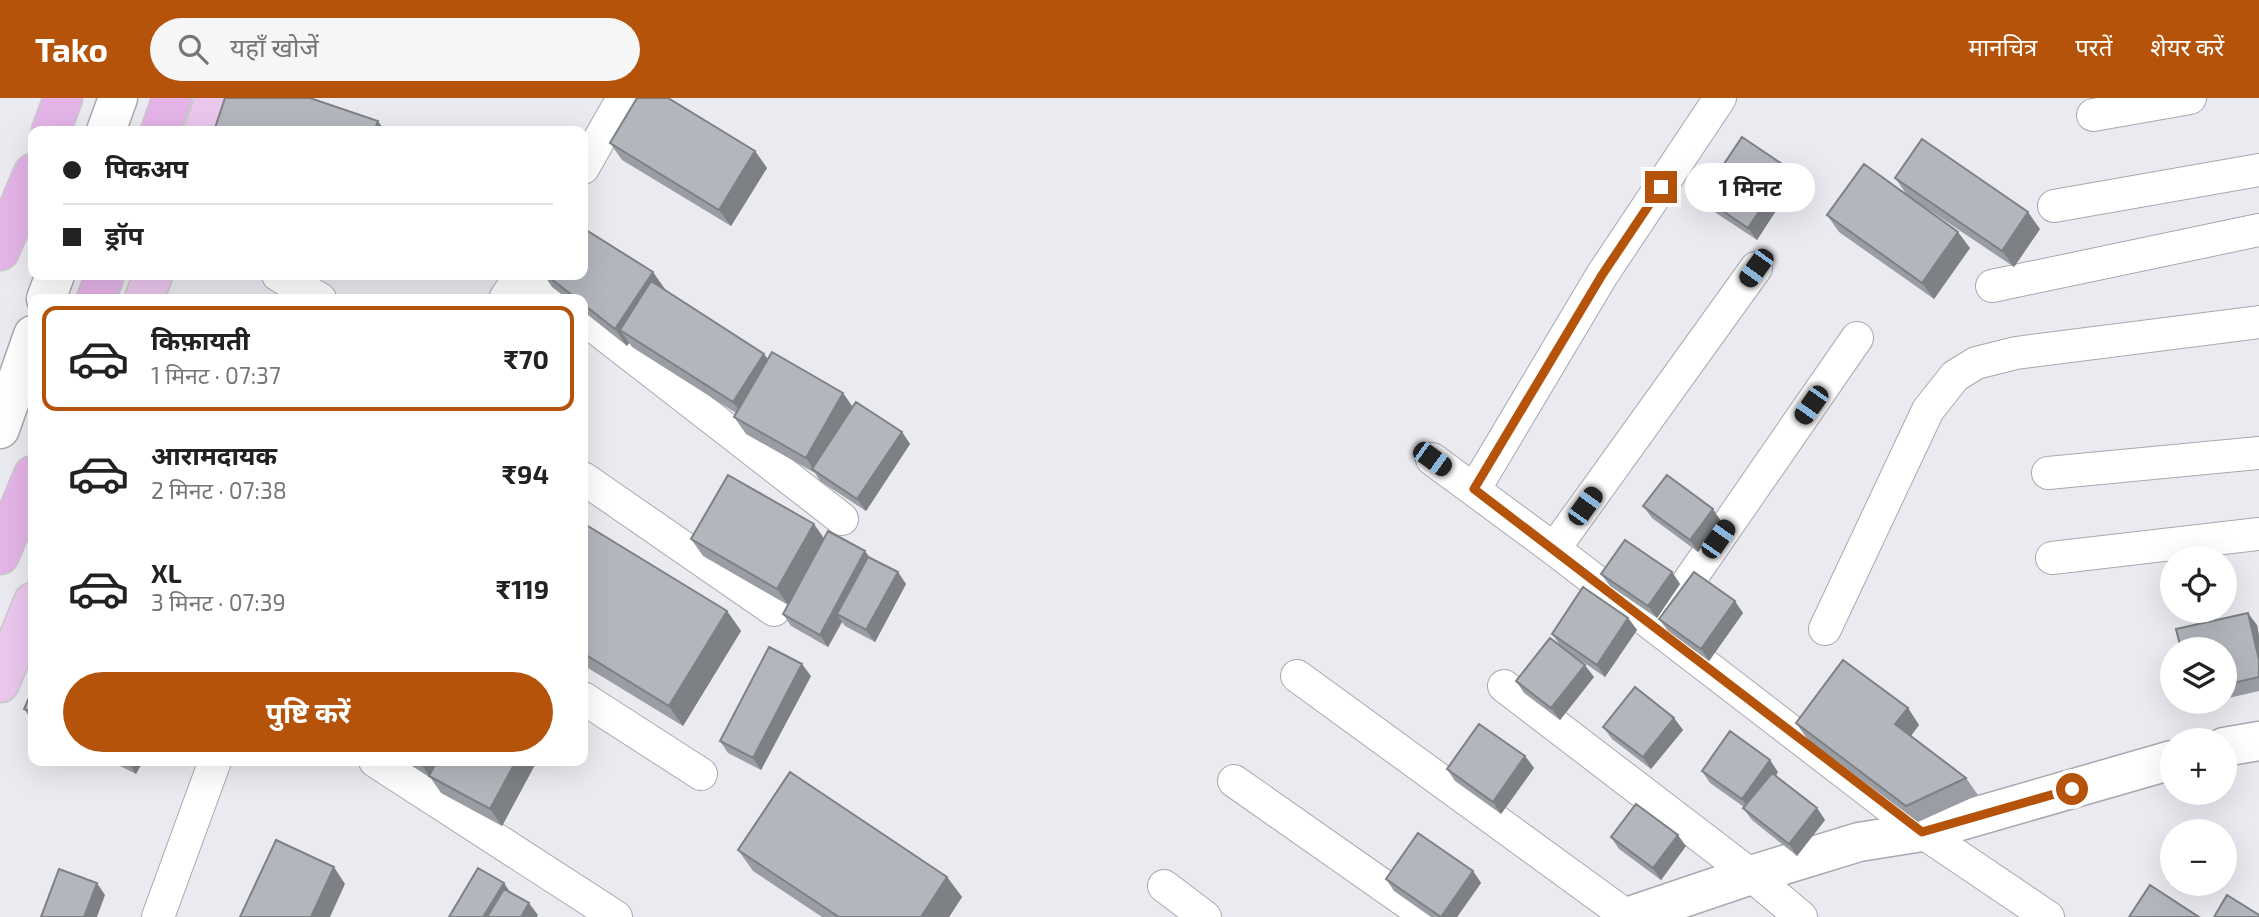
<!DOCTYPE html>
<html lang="hi">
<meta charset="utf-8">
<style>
body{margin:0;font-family:"Exo 2","Noto Sans Devanagari",sans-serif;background:#f6f6f6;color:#222;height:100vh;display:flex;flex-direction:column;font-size:26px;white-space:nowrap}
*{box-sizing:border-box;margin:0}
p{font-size:23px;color:#767676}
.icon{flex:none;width:38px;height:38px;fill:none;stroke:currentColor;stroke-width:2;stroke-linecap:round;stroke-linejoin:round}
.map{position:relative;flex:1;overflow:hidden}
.side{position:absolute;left:28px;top:196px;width:560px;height:472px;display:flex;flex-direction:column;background:#fff;border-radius:14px;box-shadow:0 7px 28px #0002}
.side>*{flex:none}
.top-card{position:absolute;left:28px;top:28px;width:560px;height:154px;border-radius:14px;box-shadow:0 7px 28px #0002;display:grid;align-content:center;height:154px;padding:0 35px;background:#fff}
.controls{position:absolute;left:2160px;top:448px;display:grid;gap:14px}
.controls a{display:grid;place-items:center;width:77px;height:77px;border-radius:50%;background:#fff;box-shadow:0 7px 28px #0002;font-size:35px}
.end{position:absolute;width:32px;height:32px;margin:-16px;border:9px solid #b45309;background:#fff;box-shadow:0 0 0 4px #fff}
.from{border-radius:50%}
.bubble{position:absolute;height:49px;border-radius:24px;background:#fff;box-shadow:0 7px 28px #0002;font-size:23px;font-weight:700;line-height:49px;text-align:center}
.car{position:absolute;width:21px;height:42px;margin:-21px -10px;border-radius:9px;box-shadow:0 0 5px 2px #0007;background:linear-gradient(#222 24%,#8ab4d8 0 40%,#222 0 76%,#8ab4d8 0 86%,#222 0)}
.top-card b{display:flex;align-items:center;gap:24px;height:66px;font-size:26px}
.top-card b+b{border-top:2px solid #e0e0e0}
.top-card i{width:18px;height:18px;background:#222}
ul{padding:12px 0 0;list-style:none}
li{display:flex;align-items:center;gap:21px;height:105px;margin:0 14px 10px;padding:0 21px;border:4px solid transparent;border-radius:14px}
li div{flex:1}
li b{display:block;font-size:26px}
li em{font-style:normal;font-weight:700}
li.active{border-color:#b45309}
li>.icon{width:63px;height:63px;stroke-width:1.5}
.button{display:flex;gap:14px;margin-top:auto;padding:14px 35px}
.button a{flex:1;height:80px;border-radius:42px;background:#b45309;color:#fff;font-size:28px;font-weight:700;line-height:80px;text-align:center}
header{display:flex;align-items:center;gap:42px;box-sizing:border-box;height:98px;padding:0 35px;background:#b45309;color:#fff}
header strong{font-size:33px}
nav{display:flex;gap:38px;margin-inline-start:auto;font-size:24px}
.search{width:490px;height:63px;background:#f6f6f6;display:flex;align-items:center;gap:18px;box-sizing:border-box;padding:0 24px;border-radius:38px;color:#767676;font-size:26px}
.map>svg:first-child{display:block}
</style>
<header>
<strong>Tako</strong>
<div class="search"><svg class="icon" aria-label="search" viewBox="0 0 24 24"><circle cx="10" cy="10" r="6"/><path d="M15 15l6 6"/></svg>यहाँ खोजें</div>
<nav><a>मानचित्र</a><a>परतें</a><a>शेयर करें</a></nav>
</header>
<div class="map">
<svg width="2259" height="819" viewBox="0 0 2259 819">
<rect width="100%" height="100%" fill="#ebeaf1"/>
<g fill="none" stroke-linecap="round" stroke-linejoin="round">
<g stroke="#a9a8af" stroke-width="34">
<path id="minor" d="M 2093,17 L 2190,0
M 583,70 L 623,0
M 2054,108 L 2259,72
M 278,177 L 320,201
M 526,177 L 558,201
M 1992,188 L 2259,132
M 505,201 L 520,177
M 583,220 L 842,421
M 1432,361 L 1554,451 L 1922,734 L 2048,819
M 2048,375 L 2259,355
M 583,380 L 774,512
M 1474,392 L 1602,177 L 1720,0
M 1554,451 L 1756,170
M 2052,460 L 2259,436
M 1671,509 L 1857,240
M 1825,531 L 1928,312 L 1955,278 L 1976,265 L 2016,255 L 2259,224
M 1297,578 L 1628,819
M 1504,588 L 1751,777 L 1801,819
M 583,600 L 701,676
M 375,663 L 616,819
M 1234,683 L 1428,819
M 1164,788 L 1205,819
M 158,819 L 215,663"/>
</g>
<g stroke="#a9a8af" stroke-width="41">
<path id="tertiary" d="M 106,33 L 118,0
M 46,201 L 55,177
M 0,331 L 33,237
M 2224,649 L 2259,643
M 1627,819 L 1751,777 L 1859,744 L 1922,734 L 2172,662"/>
</g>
<g stroke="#c8c8c9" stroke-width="41">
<path id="primary" d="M 204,33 L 215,0
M 144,201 L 153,177
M 0,585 L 33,504"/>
</g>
<g stroke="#c8c8c9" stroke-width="41">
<path id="trunk" d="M 51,33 L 63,0
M 160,33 L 172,0
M 0,153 L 33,75
M 96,201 L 105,177
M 0,457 L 33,377"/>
</g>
<use href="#minor" stroke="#fff" stroke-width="32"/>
<use href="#tertiary" stroke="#fff" stroke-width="38"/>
<use href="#primary" stroke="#ebc7ee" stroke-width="38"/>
<use href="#trunk" stroke="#e4b4e8" stroke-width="38"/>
</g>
<path fill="#9a9da3" d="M 610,45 L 755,53 L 767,70 L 731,128 L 622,62 Z
M 1895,80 L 2040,131 L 2014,169 L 1907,97 Z
M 1796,82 L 1757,142 L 1710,111 L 1702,99 Z
M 1827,117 L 1970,150 L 1934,201 L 1839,134 Z
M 653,174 L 664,192 L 768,261 L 853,309 L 902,334 L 910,346 L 866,413 L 820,383 L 815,375 L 746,336 L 734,319 L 736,315 L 632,249 L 629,245 L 627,248 L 583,213 L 583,201 L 568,201 L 552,189 L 544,177 L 583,177 Z
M 1643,408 L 1721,423 L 1698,454 L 1652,420 Z
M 583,425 L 727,513 L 741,533 L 683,628 L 583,567 Z
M 824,440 L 870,459 L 906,486 L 875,544 L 845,528 L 842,524 L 828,549 L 791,528 L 783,516 L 788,507 L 703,458 L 691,441 Z
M 1672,474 L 1680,486 L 1657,520 L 1610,488 L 1601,476 Z
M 1743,515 L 1709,563 L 1668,533 L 1659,521 Z
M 1628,520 L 1637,532 L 1605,579 L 1564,551 L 1594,579 L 1560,622 L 1524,595 L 1516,583 L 1560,547 L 1552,536 Z
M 2257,527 L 2259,538 L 2259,593 L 2224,601 L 2224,551 Z
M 811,578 L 761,672 L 728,655 L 720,643 Z
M 33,591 L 33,624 L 24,611 Z
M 2197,604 L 2213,604 L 2199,607 Z
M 1908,610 L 1919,627 L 1911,638 L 1966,680 L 1978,697 L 1918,724 L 1808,642 L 1796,625 Z
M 1674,620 L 1683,632 L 1651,671 L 1612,641 L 1603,629 Z
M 1525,658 L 1534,670 L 1501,716 L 1455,683 L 1447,671 Z
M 110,663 L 143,663 L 136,676 Z
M 404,663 L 537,663 L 502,728 L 441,695 L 430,679 Z
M 1702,673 L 1778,674 L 1776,678 L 1817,710 L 1825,722 L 1797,758 L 1752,722 L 1743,710 L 1744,709 L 1710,685 Z
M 1611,739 L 1686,748 L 1661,782 L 1619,751 Z
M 738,752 L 947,779 L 962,799 L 949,819 L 822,819 L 753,773 Z
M 1473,773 L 1481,785 L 1457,819 L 1431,819 L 1394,793 L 1386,781 Z"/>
<path fill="#7d8084" d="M 378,23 L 385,33 L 374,33 Z
M 755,53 L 767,70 L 731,128 L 719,112 Z
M 1788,70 L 1796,82 L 1757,142 L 1748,130 Z
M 2028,114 L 2040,131 L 2014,169 L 2002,153 Z
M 1958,134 L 1970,150 L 1934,201 L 1922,185 Z
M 653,174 L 665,191 L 633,240 L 620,232 L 629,245 L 627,248 L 615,231 Z
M 764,256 L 776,272 L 745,321 L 733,304 Z
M 843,295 L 855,312 L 815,373 L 806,360 Z
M 902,334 L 910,346 L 866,413 L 857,401 Z
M 1713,411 L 1721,423 L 1698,454 L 1690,442 Z
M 814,426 L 826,443 L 789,508 L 777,491 Z
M 865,453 L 874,465 L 837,516 L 842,524 L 828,549 L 820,537 Z
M 898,474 L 906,486 L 875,544 L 866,532 Z
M 1672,474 L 1680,486 L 1657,520 L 1648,508 Z
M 1735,503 L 1743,515 L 1709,563 L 1701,551 Z
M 727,513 L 741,533 L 683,628 L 669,608 Z
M 2248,515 L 2257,527 L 2259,538 L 2259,562 Z
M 1628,520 L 1637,532 L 1605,579 L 1597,567 Z
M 802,566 L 811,578 L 761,672 L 753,660 Z
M 1585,567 L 1594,579 L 1560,622 L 1551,610 Z
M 1908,610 L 1919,627 L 1907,643 L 1895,626 Z
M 1674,620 L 1683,632 L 1651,671 L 1643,659 Z
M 1525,658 L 1534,670 L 1501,716 L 1493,704 Z
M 1770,662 L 1778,674 L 1750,713 L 1742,701 Z
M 128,663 L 143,663 L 136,676 Z
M 424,663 L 440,663 L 430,679 L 422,667 Z
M 516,663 L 537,663 L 502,728 L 490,711 Z
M 1817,710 L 1825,722 L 1797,758 L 1789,746 Z
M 1678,737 L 1686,748 L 1661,782 L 1653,770 Z
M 334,769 L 345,786 L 330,819 L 311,819 Z
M 1473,773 L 1481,785 L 1457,819 L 1441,819 Z
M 947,779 L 962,799 L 949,819 L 921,819 Z
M 97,785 L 105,797 L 97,819 L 84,819 Z
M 504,785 L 512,797 L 499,819 L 483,819 Z
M 529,805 L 538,817 L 537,819 L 521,819 Z"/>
<path fill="#b3b7bd" stroke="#7d8084" stroke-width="2" d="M 225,0 L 310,0 L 378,23 L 374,33 L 214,33 Z
M 637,0 L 668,0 L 755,53 L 719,112 L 610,45 Z
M 1742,39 L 1788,70 L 1748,130 L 1702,99 Z
M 1922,41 L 2028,114 L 2002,153 L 1895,80 Z
M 1864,66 L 1958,134 L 1922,185 L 1827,117 Z
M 583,130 L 653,174 L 615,231 L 583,206 L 583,201 L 577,201 L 546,177 L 583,177 Z
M 651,183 L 764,256 L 733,304 L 620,232 Z
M 772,254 L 843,295 L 806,360 L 734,319 Z
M 856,304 L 902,334 L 857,401 L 812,371 Z
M 728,377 L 814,426 L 777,491 L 691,441 Z
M 1667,377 L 1713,411 L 1690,442 L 1643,408 Z
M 583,425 L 727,513 L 669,608 L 583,555 Z
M 828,433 L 865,453 L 820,537 L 783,516 Z
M 1625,442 L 1672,474 L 1648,508 L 1601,476 Z
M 868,459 L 898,474 L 866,532 L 837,516 Z
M 1694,474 L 1735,503 L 1701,551 L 1659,521 Z
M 1583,489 L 1628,520 L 1597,567 L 1552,536 Z
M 2248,515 L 2259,562 L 2259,579 L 2224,587 L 2224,551 L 2181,551 L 2176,531 Z
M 1550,540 L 1585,567 L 1551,610 L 1516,583 Z
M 769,549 L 802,566 L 753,660 L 720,643 Z
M 1843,562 L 1908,610 L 1895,626 L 1966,680 L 1906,708 L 1796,625 Z
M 1635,589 L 1674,620 L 1643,659 L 1603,629 Z
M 33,591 L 33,615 L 24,611 Z
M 1479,626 L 1525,658 L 1493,704 L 1447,671 Z
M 1730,633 L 1770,662 L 1742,701 L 1702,673 Z
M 415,663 L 424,663 L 422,667 Z
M 437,663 L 516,663 L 490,711 L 429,678 Z
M 790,674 L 947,779 L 921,819 L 839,819 L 738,752 Z
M 1772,675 L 1817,710 L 1789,746 L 1743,710 Z
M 1636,706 L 1678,737 L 1653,770 L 1611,739 Z
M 1418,735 L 1473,773 L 1441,819 L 1386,781 Z
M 276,742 L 334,769 L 311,819 L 240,819 Z
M 478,770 L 504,785 L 483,819 L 449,819 Z
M 59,771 L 97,785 L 84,819 L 41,819 Z
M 2150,787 L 2199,819 L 2129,819 Z
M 504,791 L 529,805 L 521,819 L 487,819 Z
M 2227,797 L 2259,817 L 2259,819 L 2214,819 Z"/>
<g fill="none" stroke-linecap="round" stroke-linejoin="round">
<path stroke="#b45309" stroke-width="9" d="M 1661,89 L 1602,177 L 1474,391 L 1922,734 L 2072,691"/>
</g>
</svg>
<div class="controls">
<a><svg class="icon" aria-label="locate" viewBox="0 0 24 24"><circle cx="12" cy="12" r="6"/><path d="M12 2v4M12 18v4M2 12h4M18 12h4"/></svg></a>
<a><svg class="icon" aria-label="layers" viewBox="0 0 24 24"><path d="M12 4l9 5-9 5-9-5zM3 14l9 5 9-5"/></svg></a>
<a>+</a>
<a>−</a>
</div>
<i class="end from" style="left:2072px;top:691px"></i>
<i class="end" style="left:1661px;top:89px"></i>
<div class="bubble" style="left:1685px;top:65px;width:130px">1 मिनट</div>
<i class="car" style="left:1756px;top:170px;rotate:216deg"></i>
<i class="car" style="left:1811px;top:307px;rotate:215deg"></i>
<i class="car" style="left:1432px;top:361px;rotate:126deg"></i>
<i class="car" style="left:1585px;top:408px;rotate:36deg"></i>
<i class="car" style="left:1718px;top:441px;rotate:35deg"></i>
<div class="top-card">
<b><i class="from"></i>पिकअप</b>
<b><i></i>ड्रॉप</b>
</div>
<section class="side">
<ul>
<li class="active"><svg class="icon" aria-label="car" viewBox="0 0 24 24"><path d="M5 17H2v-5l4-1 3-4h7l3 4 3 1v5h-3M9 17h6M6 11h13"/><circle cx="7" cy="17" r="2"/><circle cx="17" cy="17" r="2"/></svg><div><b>किफ़ायती</b><p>1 मिनट · 07:37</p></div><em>₹70</em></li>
<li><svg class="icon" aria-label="car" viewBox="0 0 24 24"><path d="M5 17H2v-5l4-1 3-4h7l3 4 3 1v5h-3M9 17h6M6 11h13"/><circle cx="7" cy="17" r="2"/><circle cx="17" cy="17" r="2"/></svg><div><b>आरामदायक</b><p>2 मिनट · 07:38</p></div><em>₹94</em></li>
<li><svg class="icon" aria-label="car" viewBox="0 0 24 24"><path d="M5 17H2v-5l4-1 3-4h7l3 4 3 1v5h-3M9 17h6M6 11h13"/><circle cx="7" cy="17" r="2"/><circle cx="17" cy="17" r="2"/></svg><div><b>XL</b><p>3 मिनट · 07:39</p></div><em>₹119</em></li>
</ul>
<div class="button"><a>पुष्टि करें</a></div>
</section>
</div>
